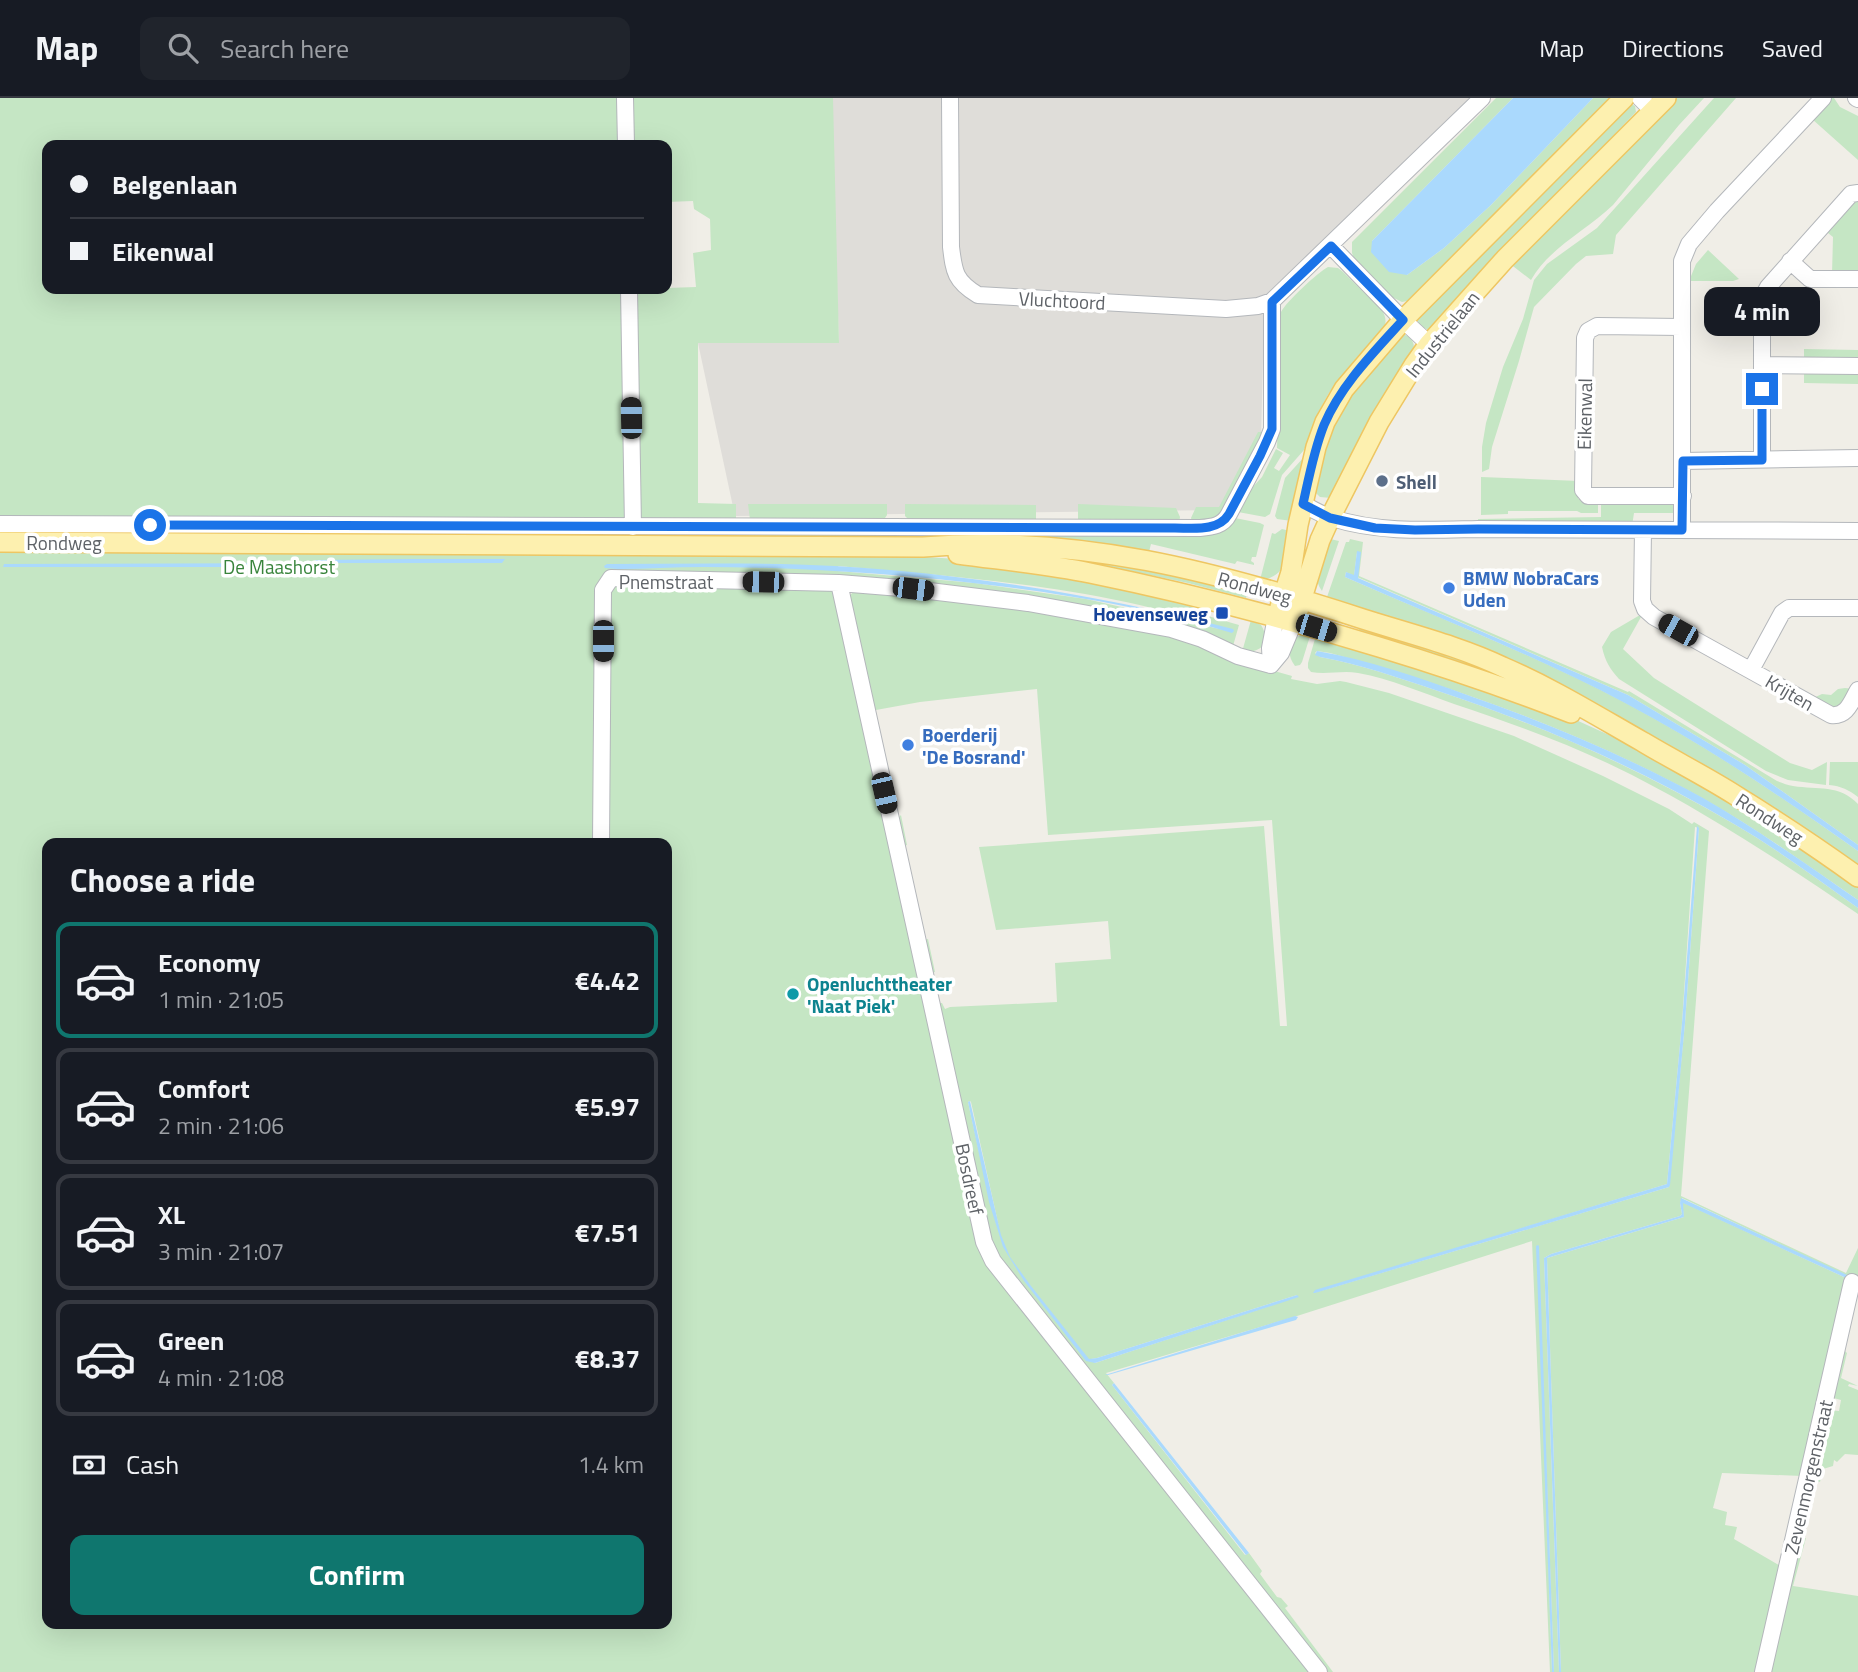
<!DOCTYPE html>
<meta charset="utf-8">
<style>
body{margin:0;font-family:"Titillium Web",sans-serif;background:#20242c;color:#f1f3f6;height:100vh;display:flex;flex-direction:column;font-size:26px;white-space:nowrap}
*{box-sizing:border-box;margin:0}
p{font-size:23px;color:#9ea1a6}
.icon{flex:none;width:38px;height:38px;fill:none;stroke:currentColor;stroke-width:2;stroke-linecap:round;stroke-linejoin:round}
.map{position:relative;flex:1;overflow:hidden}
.sheet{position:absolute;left:42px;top:740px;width:630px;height:791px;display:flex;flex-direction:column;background:#171b24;border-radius:14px;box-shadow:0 7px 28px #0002}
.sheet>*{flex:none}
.top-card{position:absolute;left:42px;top:42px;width:630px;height:154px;border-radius:14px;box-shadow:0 7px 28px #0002;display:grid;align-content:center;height:154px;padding:0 28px;background:#171b24}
.end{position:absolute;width:32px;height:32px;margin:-16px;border:9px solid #1a73e8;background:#fff;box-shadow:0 0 0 4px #fff}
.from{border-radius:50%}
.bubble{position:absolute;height:49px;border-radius:14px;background:#171b24;box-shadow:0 7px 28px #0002;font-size:23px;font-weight:700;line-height:49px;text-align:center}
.car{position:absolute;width:21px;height:42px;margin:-21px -10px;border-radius:9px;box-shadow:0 0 5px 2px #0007;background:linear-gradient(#222 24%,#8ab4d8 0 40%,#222 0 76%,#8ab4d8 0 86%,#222 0)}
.top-card b{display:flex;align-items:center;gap:24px;height:66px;font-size:26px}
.top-card b+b{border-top:2px solid #363941}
.top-card i{width:18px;height:18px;background:#f1f3f6}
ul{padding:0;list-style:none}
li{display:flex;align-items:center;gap:21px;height:116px;margin:0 14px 10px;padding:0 14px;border:4px solid #363941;border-radius:14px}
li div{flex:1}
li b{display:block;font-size:26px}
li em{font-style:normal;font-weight:700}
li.active{border-color:#0f766e}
li>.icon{width:63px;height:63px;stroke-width:1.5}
h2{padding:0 28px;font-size:32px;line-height:84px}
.pay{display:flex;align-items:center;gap:18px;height:77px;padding:0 28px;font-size:26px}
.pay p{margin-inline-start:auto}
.button{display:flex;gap:14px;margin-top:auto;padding:14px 28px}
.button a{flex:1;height:80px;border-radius:14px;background:#0f766e;color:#fff;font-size:28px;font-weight:700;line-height:80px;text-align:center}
header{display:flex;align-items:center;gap:42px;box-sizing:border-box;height:98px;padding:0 35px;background:#171b24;border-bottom:2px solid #363941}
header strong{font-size:33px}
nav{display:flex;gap:38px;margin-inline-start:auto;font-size:24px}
.search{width:490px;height:63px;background:#20242c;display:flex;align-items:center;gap:18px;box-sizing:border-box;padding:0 24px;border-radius:14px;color:#9ea1a6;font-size:26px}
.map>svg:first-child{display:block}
</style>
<header>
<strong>Map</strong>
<div class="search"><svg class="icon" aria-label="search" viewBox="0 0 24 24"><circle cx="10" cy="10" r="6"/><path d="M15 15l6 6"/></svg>Search here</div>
<nav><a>Map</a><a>Directions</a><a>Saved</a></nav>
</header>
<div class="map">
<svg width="1858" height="1574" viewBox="0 0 1858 1574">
<rect width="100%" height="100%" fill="#f0eee7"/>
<path fill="#dfddd9" d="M 830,0 L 1487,0 L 1264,218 L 1261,340 L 1221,412 L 735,418 L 698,245 L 839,243 Z"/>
<path fill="#c5e6c4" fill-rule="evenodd" d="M 0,0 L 622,0 L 623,47 L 47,47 L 47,191 L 626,191 L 625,419 L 623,421 L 1065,434 L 1235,420 L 1260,425 L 1264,427 L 1256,459 L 1252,459 L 1251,463 L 1254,465 L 1254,467 L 1237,463 L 1235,466 L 1151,446 L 1149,454 L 911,458 L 972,462 L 1063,474 L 1195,507 L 1194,514 L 1239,527 L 1233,548 L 1207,538 L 840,482 L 898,720 L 901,717 L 907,747 L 904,748 L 922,842 L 928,841 L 935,874 L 931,875 L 939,905 L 942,905 L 945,911 L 950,909 L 1057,904 L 1055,865 L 1111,861 L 1108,823 L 996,832 L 979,749 L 1264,728 L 1280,928 L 1287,928 L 1272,722 L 1048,737 L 1037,591 L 920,604 L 876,612 L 875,615 L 849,498 L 857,491 L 903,494 L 1170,535 L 1239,563 L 1292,578 L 1291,581 L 1317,586 L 1340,583 L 1346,584 L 1389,595 L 1514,638 L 1603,678 L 1669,711 L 1692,726 L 1694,724 L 1709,733 L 1681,1098 L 1846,1175 L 1858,1150 L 1858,1191 L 1802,1378 L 1722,1375 L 1713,1410 L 1727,1414 L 1725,1427 L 1737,1429 L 1734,1441 L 1782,1469 L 1761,1574 L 1561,1574 L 1547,1160 L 1684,1119 L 1682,1104 L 1844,1179 L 1847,1178 L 1682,1100 L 1680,1105 L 1682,1116 L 1680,1118 L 1551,1156 L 1544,1160 L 1559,1574 L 1554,1574 L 1538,1147 L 1552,1574 L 1550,1574 L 1532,1143 L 1297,1218 L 1106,1275 L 1114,1285 L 1112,1287 L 1245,1457 L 1249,1455 L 1262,1473 L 1260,1476 L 1277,1499 L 1281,1500 L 1288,1508 L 1285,1510 L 1333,1574 L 0,1574 ZM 838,468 C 970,480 1107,489 1233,534 L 1086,501 L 975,485 L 838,473 ZM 1695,729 L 1699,730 L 1685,925 L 1669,1089 L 1314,1195 L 1447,1153 L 1667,1086 L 1682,925 ZM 47,746 L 667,746 L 667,1526 L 47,1526 ZM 970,1003 L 971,1004 L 999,1129 L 979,1054 L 968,1004 ZM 1297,1197 L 1297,1199 L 1095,1265 L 1091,1261 L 1097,1260 Z
M 628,0 L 833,0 L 839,245 L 698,245 L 698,405 L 736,406 L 736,420 L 733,423 L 641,422 L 637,415 L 635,194 L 638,191 L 696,189 L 693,155 L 711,152 L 710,121 L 694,111 L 693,103 L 667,104 L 667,47 L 629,47 Z
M 1496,0 L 1513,0 L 1372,143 L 1407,177 L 1444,150 L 1491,107 L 1593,0 L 1615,0 L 1412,202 L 1402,204 L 1392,199 L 1354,160 L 1352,155 L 1352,144 Z
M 1674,0 L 1704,0 L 1679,27 L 1613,107 C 1586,133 1550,149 1531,182 L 1509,165 Z
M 1714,0 L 1736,0 L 1616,137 L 1613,156 L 1586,158 L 1576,166 L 1534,209 L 1519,263 L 1492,349 L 1489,371 L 1482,374 L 1482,349 L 1486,325 L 1503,269 L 1523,221 L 1534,182 L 1547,166 L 1597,130 Z
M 1832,0 L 1834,0 L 1840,9 L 1858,18 L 1858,62 L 1812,21 L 1827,4 Z
M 1629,5 L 1635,8 L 1636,14 L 1609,42 L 1607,52 L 1430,232 C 1422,230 1418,227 1417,219 Z
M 1858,101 L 1858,176 L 1832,176 L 1833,139 L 1823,131 Z
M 1708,152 L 1739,181 L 1733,183 L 1689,183 L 1696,166 Z
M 1328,169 L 1338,170 L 1342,173 L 1382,212 C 1386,219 1387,225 1383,232 L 1358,258 L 1329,295 L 1319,313 L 1304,352 L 1282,377 L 1270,416 L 1265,419 L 1238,414 L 1250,392 L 1262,379 L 1276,351 L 1283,355 L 1274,370 L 1279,373 L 1290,357 L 1277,350 L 1281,214 C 1286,204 1318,174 1328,169 Z
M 1402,236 C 1411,238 1416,245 1413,254 L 1331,400 L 1320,399 L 1315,394 C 1319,361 1328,325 1348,297 C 1364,276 1384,256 1402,236 Z
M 1804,251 L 1858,252 L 1858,286 L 1804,285 Z
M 1258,334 L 1264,334 L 1222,418 L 1210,424 L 1192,423 L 1191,420 L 1196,409 L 1219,409 Z
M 1304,359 L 1292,423 L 1277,421 L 1275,418 L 1285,380 Z
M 1481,379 L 1579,383 L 1578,401 L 1598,402 L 1598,415 L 1581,415 L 1577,413 L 1508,413 L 1508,416 L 1481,417 Z
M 1601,402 L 1677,406 L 1676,415 L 1634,415 L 1632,428 L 1479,427 L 1478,421 L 1601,419 Z
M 748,406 L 887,406 L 887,417 L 883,423 L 750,422 Z
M 905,406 L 1036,407 L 1036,423 L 909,422 L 905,418 Z
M 1078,406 L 1176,410 L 1180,419 L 1179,425 L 1078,422 Z
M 1282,431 L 1290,433 C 1287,455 1289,479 1260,482 L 1272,435 L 1275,436 Z
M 1326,440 L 1339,443 L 1322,493 C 1310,477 1321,457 1326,440 Z
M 1350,441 L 1363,444 L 1359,478 L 1628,594 L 1629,593 L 1777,683 C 1782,685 1788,687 1793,688 C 1818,692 1839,686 1858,706 L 1858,747 L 1745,667 L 1628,597 L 1357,479 L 1357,454 L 1354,478 L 1346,474 L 1345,479 C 1439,520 1535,557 1626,605 C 1707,648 1784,700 1858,753 L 1858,767 L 1434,534 L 1327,499 L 1346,444 L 1349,444 Z
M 1043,451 L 1248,491 L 1246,500 L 1188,485 L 1107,468 L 1038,459 Z
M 1640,517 L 1641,519 L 1623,551 L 1654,580 L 1790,665 L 1812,672 L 1827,664 L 1826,687 L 1788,682 L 1766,673 L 1619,581 C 1610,571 1605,563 1602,549 L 1611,534 Z
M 1251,522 L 1261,527 C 1272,545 1261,555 1242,554 Z
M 1360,529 L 1506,576 L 1570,606 L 1357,538 Z
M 1317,534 L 1552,611 L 1644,653 L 1728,699 L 1858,786 L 1858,802 C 1807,767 1756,730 1702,700 C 1584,635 1459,590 1330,555 L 1317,553 L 1315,555 L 1320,559 C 1360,566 1399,580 1438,593 C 1541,627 1640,671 1734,726 C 1777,751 1817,781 1858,810 L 1858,816 C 1785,766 1710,717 1632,677 C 1575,648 1514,626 1454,606 C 1423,595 1391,581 1358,575 C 1342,572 1327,577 1311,574 L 1308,570 L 1308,565 Z
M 1304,535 L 1311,535 L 1302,564 L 1300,567 L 1295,568 C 1285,555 1289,542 1304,535 Z
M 1845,590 L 1854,591 L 1840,612 L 1811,601 L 1822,596 L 1831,597 L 1838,591 Z
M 1830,664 L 1858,664 L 1858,699 C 1849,692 1841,688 1829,687 Z
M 1841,1249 L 1847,1255 L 1841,1280 L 1858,1288 L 1849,1286 L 1848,1288 L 1858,1292 L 1858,1357 L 1845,1356 L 1837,1364 L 1834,1362 L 1833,1368 L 1823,1371 L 1820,1384 L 1811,1382 L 1830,1312 L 1839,1313 L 1841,1302 L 1830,1299 Z
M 1806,1440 L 1793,1488 L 1858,1498 L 1858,1574 L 1766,1574 L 1797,1443 Z"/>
<path fill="#aad9fd" d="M 1513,0 L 1593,0 L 1491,107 L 1444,150 L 1407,177 L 1389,174 L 1371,154 L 1372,143 Z
M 1357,453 L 1361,454 L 1358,480 L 1628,597 L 1745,667 L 1858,747 L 1858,753 C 1783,700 1707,648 1625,605 C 1535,557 1438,520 1345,479 L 1346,474 L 1354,477 Z
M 413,461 L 505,461 L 502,465 L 317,465 L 315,462 Z
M 303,465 L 302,469 L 3,469 L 4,466 Z
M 607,466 C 683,466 759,464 835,468 C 970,476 1103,498 1233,531 L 1234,533 L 1232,535 C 1156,512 1077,498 998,488 C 900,476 801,469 703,469 C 674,469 646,471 618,471 L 605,470 L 604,468 Z
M 1317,553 C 1369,562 1421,580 1470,598 C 1550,626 1628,659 1703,700 C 1757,731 1807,767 1858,802 L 1858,810 C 1817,781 1777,751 1734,726 C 1641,671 1541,627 1438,593 C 1399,580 1360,566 1320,559 L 1315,557 Z
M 1697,728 L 1699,730 L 1685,925 L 1670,1087 L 1669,1089 L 1315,1195 L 1313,1195 L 1315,1192 L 1667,1086 L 1682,925 Z
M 970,1003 L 1001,1137 L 1010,1159 L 1031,1188 L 1089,1261 L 1097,1260 L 1297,1197 L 1299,1199 L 1095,1265 L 1086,1263 L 1024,1183 L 1003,1149 L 989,1104 L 968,1004 Z
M 1681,1100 L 1847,1177 L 1846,1180 L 1844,1179 L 1683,1105 L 1684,1119 L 1547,1160 L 1561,1574 L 1559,1574 L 1544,1160 L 1551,1156 L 1680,1118 L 1682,1116 L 1680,1105 Z
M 1538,1147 L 1539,1148 L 1554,1574 L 1552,1574 L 1536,1148 Z
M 1295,1218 L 1298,1219 L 1296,1222 L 1108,1277 L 1105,1277 Z
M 1114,1285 L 1249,1455 L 1246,1457 L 1112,1287 Z"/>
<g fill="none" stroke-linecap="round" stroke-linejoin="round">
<g stroke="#b4b7bb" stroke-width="18">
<path id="minor" d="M 625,0 L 626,47
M 950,0 L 951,149 C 954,174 955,183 978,197 L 1226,211 L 1258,208 L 1272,203 L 1482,0
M 1640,0 L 1653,13
M 1856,0 L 1858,1
M 1331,148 L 1403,222 L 1429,246
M 1790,163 L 1810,181 L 1858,181
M 629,191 L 633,429
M 1682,229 L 1597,228 L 1588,233 L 1585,240 L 1583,392 L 1588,398 L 1683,398
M 1762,267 L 1858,268
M 1762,362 L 1762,200 L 1768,189 L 1851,96 L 1858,95
M 1683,363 L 1858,360
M 1303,406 C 1312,411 1322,417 1332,420 C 1379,435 1429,432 1478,431 L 1858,433
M 0,426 L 1200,430 C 1212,429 1223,428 1229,416 L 1267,344 L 1272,331 L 1272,203
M 1643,432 L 1642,503 L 1645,511 L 1654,519 L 1831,617 C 1847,619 1851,604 1858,592
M 1682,432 L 1682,163 L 1689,146 L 1717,113 L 1823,0
M 839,485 L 984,1144 L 993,1163 L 1319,1574
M 1271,567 L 1281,555 L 1294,524
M 1271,567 L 1270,550 L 1276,519
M 1751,572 L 1782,515 L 1789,510 L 1858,510
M 601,746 L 603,492 L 611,480 L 839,485 L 913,491 L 1028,505 L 1171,531 L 1202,541 L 1238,558 L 1271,567
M 1763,1574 L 1852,1184"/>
</g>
<g stroke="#eec662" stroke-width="22">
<path id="major" d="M 0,444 L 923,449 C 1076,436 1219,474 1363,521 C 1410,536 1459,548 1503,569 C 1552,590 1597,618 1643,644 C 1673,662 1705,678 1735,697 C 1777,723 1818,750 1858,779
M 958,456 C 1002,462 1047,466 1090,475 C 1188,495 1284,520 1379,549 C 1445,569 1507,590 1571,615
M 1280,509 L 1291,474 L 1298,427 L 1316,349 L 1325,324 L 1344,291 L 1403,222 L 1624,0
M 1298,513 L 1320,442 L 1330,420 L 1379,324 L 1414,267 L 1429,246 L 1505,161 L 1666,0"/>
</g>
<use href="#minor" stroke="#fff" stroke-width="16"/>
<use href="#major" stroke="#fdf0af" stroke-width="19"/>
</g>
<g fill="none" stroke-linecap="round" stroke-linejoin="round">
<path stroke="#1a73e8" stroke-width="9" d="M 150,427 L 1175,430 C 1193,430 1218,434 1229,416 L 1260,358 L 1272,331 L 1272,204 L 1331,148 L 1403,222 C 1374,254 1341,287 1324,327 C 1314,352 1309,379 1303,406 L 1330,420 L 1375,430 L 1415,432 L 1478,431 L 1682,432 L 1683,363 L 1762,362 L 1762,291"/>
</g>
<circle fill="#5c6f8a" stroke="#fff" stroke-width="2.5" cx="1382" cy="383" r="7"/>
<g fill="#3f7fe0" stroke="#fff" stroke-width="2.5">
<circle cx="1449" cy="490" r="7"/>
<circle cx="908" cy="647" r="7"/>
</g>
<rect fill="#1a4fb4" stroke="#fff" stroke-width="2.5" x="1215" y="508" width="14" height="14" rx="3.5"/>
<circle fill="#0f9aa8" stroke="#fff" stroke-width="2.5" cx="793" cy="896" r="7"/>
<g text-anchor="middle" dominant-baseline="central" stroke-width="7" stroke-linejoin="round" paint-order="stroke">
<g font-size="19" fill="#5e6267" stroke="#fff">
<text transform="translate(1062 202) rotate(3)">Vluchtoord</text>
<text transform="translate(1442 236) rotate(-51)">Industrielaan</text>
<text transform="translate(1584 316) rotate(-89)">Eikenwal</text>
<text x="64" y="444">Rondweg</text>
<text x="666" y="483">Pnemstraat</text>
<text transform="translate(1255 489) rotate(15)">Rondweg</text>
<text transform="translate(1790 594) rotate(30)">Krijten</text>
<text transform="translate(1770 720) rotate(33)">Rondweg</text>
<text transform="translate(970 1081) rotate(78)">Bosdreef</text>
<text transform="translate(1808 1379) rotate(-77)">Zevenmorgenstraat</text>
</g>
<g font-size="19" font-weight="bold" fill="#4e5e75" stroke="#fff" text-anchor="start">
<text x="1396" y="383">Shell</text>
</g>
<g font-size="19" fill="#38843b" stroke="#fff">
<text x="279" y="468">De Maashorst</text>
</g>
<g font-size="19" font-weight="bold" fill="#366cbe" stroke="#fff" text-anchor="start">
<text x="1463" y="479">BMW NobraCars<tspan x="1463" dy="22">Uden</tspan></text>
<text x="922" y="636">Boerderij<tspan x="922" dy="22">'De Bosrand'</tspan></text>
</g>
<g font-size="19" font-weight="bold" fill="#164399" stroke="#fff" text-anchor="end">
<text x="1208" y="515">Hoevenseweg</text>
</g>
<g font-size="19" font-weight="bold" fill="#0d838f" stroke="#fff" text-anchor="start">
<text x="807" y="885">Openluchttheater<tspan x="807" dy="22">'Naat Piek'</tspan></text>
</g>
</g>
</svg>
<i class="end from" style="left:150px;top:427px"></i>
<i class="end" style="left:1762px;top:291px"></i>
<div class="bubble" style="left:1704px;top:189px;width:116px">4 min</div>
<i class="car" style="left:631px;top:320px;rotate:359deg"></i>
<i class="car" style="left:763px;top:484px;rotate:271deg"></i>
<i class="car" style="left:913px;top:491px;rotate:97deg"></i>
<i class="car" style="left:1316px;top:530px;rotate:107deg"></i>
<i class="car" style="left:1678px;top:532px;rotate:299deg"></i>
<i class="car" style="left:603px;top:543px;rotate:180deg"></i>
<i class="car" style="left:884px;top:695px;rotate:167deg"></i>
<div class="top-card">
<b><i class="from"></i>Belgenlaan</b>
<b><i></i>Eikenwal</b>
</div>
<section class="sheet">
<h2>Choose a ride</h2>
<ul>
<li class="active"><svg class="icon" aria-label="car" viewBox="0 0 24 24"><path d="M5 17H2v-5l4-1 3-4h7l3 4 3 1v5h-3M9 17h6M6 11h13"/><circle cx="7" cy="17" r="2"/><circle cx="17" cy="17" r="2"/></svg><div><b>Economy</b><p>1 min · 21:05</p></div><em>€4.42</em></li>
<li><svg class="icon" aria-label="car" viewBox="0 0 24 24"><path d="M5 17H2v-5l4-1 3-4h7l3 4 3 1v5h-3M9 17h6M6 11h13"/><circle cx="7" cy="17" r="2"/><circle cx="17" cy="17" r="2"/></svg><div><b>Comfort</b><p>2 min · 21:06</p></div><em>€5.97</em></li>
<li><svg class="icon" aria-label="car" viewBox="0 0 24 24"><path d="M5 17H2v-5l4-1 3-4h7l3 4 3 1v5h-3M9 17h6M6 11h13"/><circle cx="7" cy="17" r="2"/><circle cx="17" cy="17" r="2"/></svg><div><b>XL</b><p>3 min · 21:07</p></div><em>€7.51</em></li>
<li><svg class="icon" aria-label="car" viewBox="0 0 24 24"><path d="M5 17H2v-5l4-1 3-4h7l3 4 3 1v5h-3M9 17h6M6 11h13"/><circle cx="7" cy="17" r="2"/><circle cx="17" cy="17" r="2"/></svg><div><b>Green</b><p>4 min · 21:08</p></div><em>€8.37</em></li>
</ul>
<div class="pay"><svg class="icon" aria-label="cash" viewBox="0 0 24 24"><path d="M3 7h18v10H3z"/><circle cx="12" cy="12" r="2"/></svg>Cash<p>1.4 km</p></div>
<div class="button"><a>Confirm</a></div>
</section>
</div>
